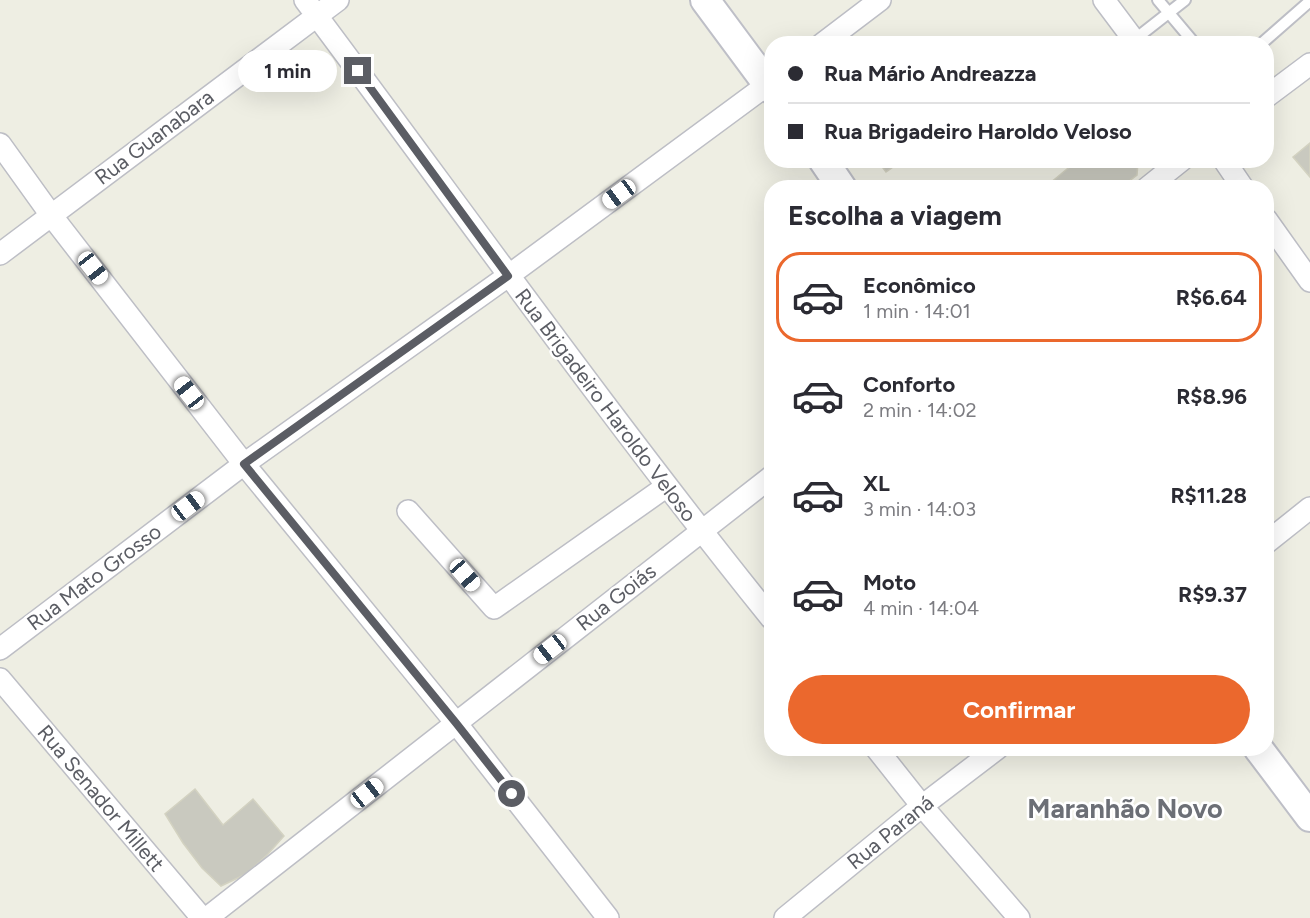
<!DOCTYPE html>
<html lang="pt">
<meta charset="utf-8">
<style>
body{margin:0;font-family:Figtree,sans-serif;background:#f2f2f3;color:#2b2b33;height:100vh;display:flex;flex-direction:column;font-size:22px;white-space:nowrap}
*{box-sizing:border-box;margin:0}
p{font-size:20px;color:#7c7c81}
.icon{flex:none;width:33px;height:33px;fill:none;stroke:currentColor;stroke-width:2;stroke-linecap:round;stroke-linejoin:round}
.map{position:relative;flex:1;overflow:hidden}
.panel{position:absolute;left:764px;top:180px;width:510px;height:576px;display:flex;flex-direction:column;background:#fff;border-radius:24px;box-shadow:0 6px 24px #0002}
.panel>*{flex:none}
.hud{position:absolute;left:764px;top:36px;width:510px;height:132px;border-radius:24px;box-shadow:0 6px 24px #0002;display:grid;align-content:center;height:132px;padding:0 24px;background:#fff}
.end{position:absolute;width:27px;height:27px;margin:-14px;border:8px solid #5b5d64;background:#fff;box-shadow:0 0 0 3px #fff}
.from{border-radius:50%}
.bubble{position:absolute;height:42px;border-radius:21px;background:#fff;box-shadow:0 6px 24px #0002;font-size:20px;font-weight:700;line-height:42px;text-align:center}
.car{position:absolute;width:18px;height:36px;margin:-18px -9px;border-radius:8px;box-shadow:0 0 4px 2px #0007;background:linear-gradient(#fff 24%,#345 0 40%,#fff 0 76%,#345 0 86%,#fff 0)}
.hud b{display:flex;align-items:center;gap:21px;height:57px;font-size:22px}
.hud b+b{border-top:2px solid #e1e1e2}
.hud i{width:15px;height:15px;background:#2b2b33}
ul{padding:0;list-style:none}
li{display:flex;align-items:center;gap:18px;height:90px;margin:0 12px 9px;padding:0 12px;border:3px solid transparent;border-radius:24px}
li div{flex:1}
li b{display:block;font-size:22px}
li em{font-style:normal;font-weight:700}
li.on{border-color:#eb682d}
li>.icon{width:54px;height:54px;stroke-width:1.5}
h2{padding:0 24px;font-size:27px;line-height:72px}
.action{display:flex;gap:12px;margin-top:auto;padding:12px 24px}
.action a{flex:1;height:69px;border-radius:36px;background:#eb682d;color:#fff;font-size:24px;font-weight:700;line-height:69px;text-align:center}
.map>svg:first-child{display:block}
</style>
<div class="map">
<svg width="1310" height="918" viewBox="0 0 1310 918">
<rect width="100%" height="100%" fill="#eeeee3"/>
<path fill="#c9c9bf" stroke="#d3d2c1" stroke-width="1.5" d="M 1310,143 L 1310,177 L 1293,157 Z
M 877,160 L 903,160 L 886,172 Z
M 1078,160 L 1140,160 L 1138,162 L 1137,175 L 1120,188 L 1054,188 L 1050,183 Z
M 195,789 L 223,825 L 253,799 L 284,836 L 268,854 L 246,874 L 221,886 L 202,868 L 183,843 L 165,814 Z"/>
<g fill="none" stroke-linecap="round" stroke-linejoin="round">
<g stroke="#bdbec5" stroke-width="14">
<path id="service" d="M 1158,0 L 1195,44
M 1134,40 L 1185,0
M 1261,44 L 1310,1"/>
</g>
<g stroke="#bdbec5" stroke-width="24">
<path id="minor" d="M 305,0 C 460,207 609,417 771,618
M 1104,0 L 1137,44
M 822,44 L 880,0
M 1266,97 L 1310,64
M 0,144 L 51,215 L 244,464 L 456,723 L 608,918
M 1224,160 L 1243,188
M 1147,188 L 1182,160
M 1266,219 L 1310,281
M 0,254 L 338,0
M 408,511 L 494,608 L 667,486
M 1266,543 L 1310,508
M 0,649 L 244,464 L 508,276 L 771,82
M 0,679 L 202,918
M 876,748 L 922,806 L 1019,918
M 207,918 L 771,477
M 785,918 L 922,806 L 998,748"/>
</g>
<g stroke="#bebfc7" stroke-width="32">
<path id="secondary" d="M 705,0 L 771,89
M 823,160 L 842,188
M 1258,748 L 1310,817"/>
</g>
<use href="#service" stroke="#fff" stroke-width="10"/>
<use href="#minor" stroke="#fff" stroke-width="21"/>
<use href="#secondary" stroke="#fff" stroke-width="28"/>
</g>
<g fill="none" stroke-linecap="round" stroke-linejoin="round">
<path stroke="#5b5d64" stroke-width="8" d="M 358,71 L 508,276 L 244,464 L 456,723 L 512,794"/>
</g>
<g text-anchor="middle" dominant-baseline="central" stroke-width="5" stroke-linejoin="round" paint-order="stroke">
<g font-size="21" fill="#5b5d64" stroke="#fff">
<text transform="translate(154 137) rotate(-37)">Rua Guanabara</text>
<text transform="translate(606 405) rotate(53)">Rua Brigadeiro Haroldo Veloso</text>
<text transform="translate(94 577) rotate(-37)">Rua Mato Grosso</text>
<text transform="translate(616 597) rotate(-38)">Rua Goiás</text>
<text transform="translate(101 798) rotate(50)">Rua Senador Millett</text>
<text transform="translate(890 832) rotate(-39)">Rua Paraná</text>
</g>
<g font-size="27" font-weight="bold" fill="#6c6f76" stroke="#fff">
<text x="1125" y="808">Maranhão Novo</text>
</g>
</g>
</svg>
<i class="end from" style="left:512px;top:794px"></i>
<i class="end" style="left:358px;top:71px"></i>
<div class="bubble" style="left:238px;top:50px;width:99px">1 min</div>
<i class="car" style="left:619px;top:194px;rotate:234deg"></i>
<i class="car" style="left:93px;top:268px;rotate:142deg"></i>
<i class="car" style="left:189px;top:393px;rotate:322deg"></i>
<i class="car" style="left:188px;top:506px;rotate:53deg"></i>
<i class="car" style="left:465px;top:575px;rotate:139deg"></i>
<i class="car" style="left:550px;top:649px;rotate:232deg"></i>
<i class="car" style="left:367px;top:793px;rotate:52deg"></i>
<div class="hud">
<b><i class="from"></i>Rua Mário Andreazza</b>
<b><i></i>Rua Brigadeiro Haroldo Veloso</b>
</div>
<section class="panel">
<h2>Escolha a viagem</h2>
<ul>
<li class="on"><svg class="icon" aria-label="car" viewBox="0 0 24 24"><path d="M5 17H2v-5l4-1 3-4h7l3 4 3 1v5h-3M9 17h6M6 11h13"/><circle cx="7" cy="17" r="2"/><circle cx="17" cy="17" r="2"/></svg><div><b>Econômico</b><p>1 min · 14:01</p></div><em>R$6.64</em></li>
<li><svg class="icon" aria-label="car" viewBox="0 0 24 24"><path d="M5 17H2v-5l4-1 3-4h7l3 4 3 1v5h-3M9 17h6M6 11h13"/><circle cx="7" cy="17" r="2"/><circle cx="17" cy="17" r="2"/></svg><div><b>Conforto</b><p>2 min · 14:02</p></div><em>R$8.96</em></li>
<li><svg class="icon" aria-label="car" viewBox="0 0 24 24"><path d="M5 17H2v-5l4-1 3-4h7l3 4 3 1v5h-3M9 17h6M6 11h13"/><circle cx="7" cy="17" r="2"/><circle cx="17" cy="17" r="2"/></svg><div><b>XL</b><p>3 min · 14:03</p></div><em>R$11.28</em></li>
<li><svg class="icon" aria-label="car" viewBox="0 0 24 24"><path d="M5 17H2v-5l4-1 3-4h7l3 4 3 1v5h-3M9 17h6M6 11h13"/><circle cx="7" cy="17" r="2"/><circle cx="17" cy="17" r="2"/></svg><div><b>Moto</b><p>4 min · 14:04</p></div><em>R$9.37</em></li>
</ul>
<div class="action"><a>Confirmar</a></div>
</section>
</div>
